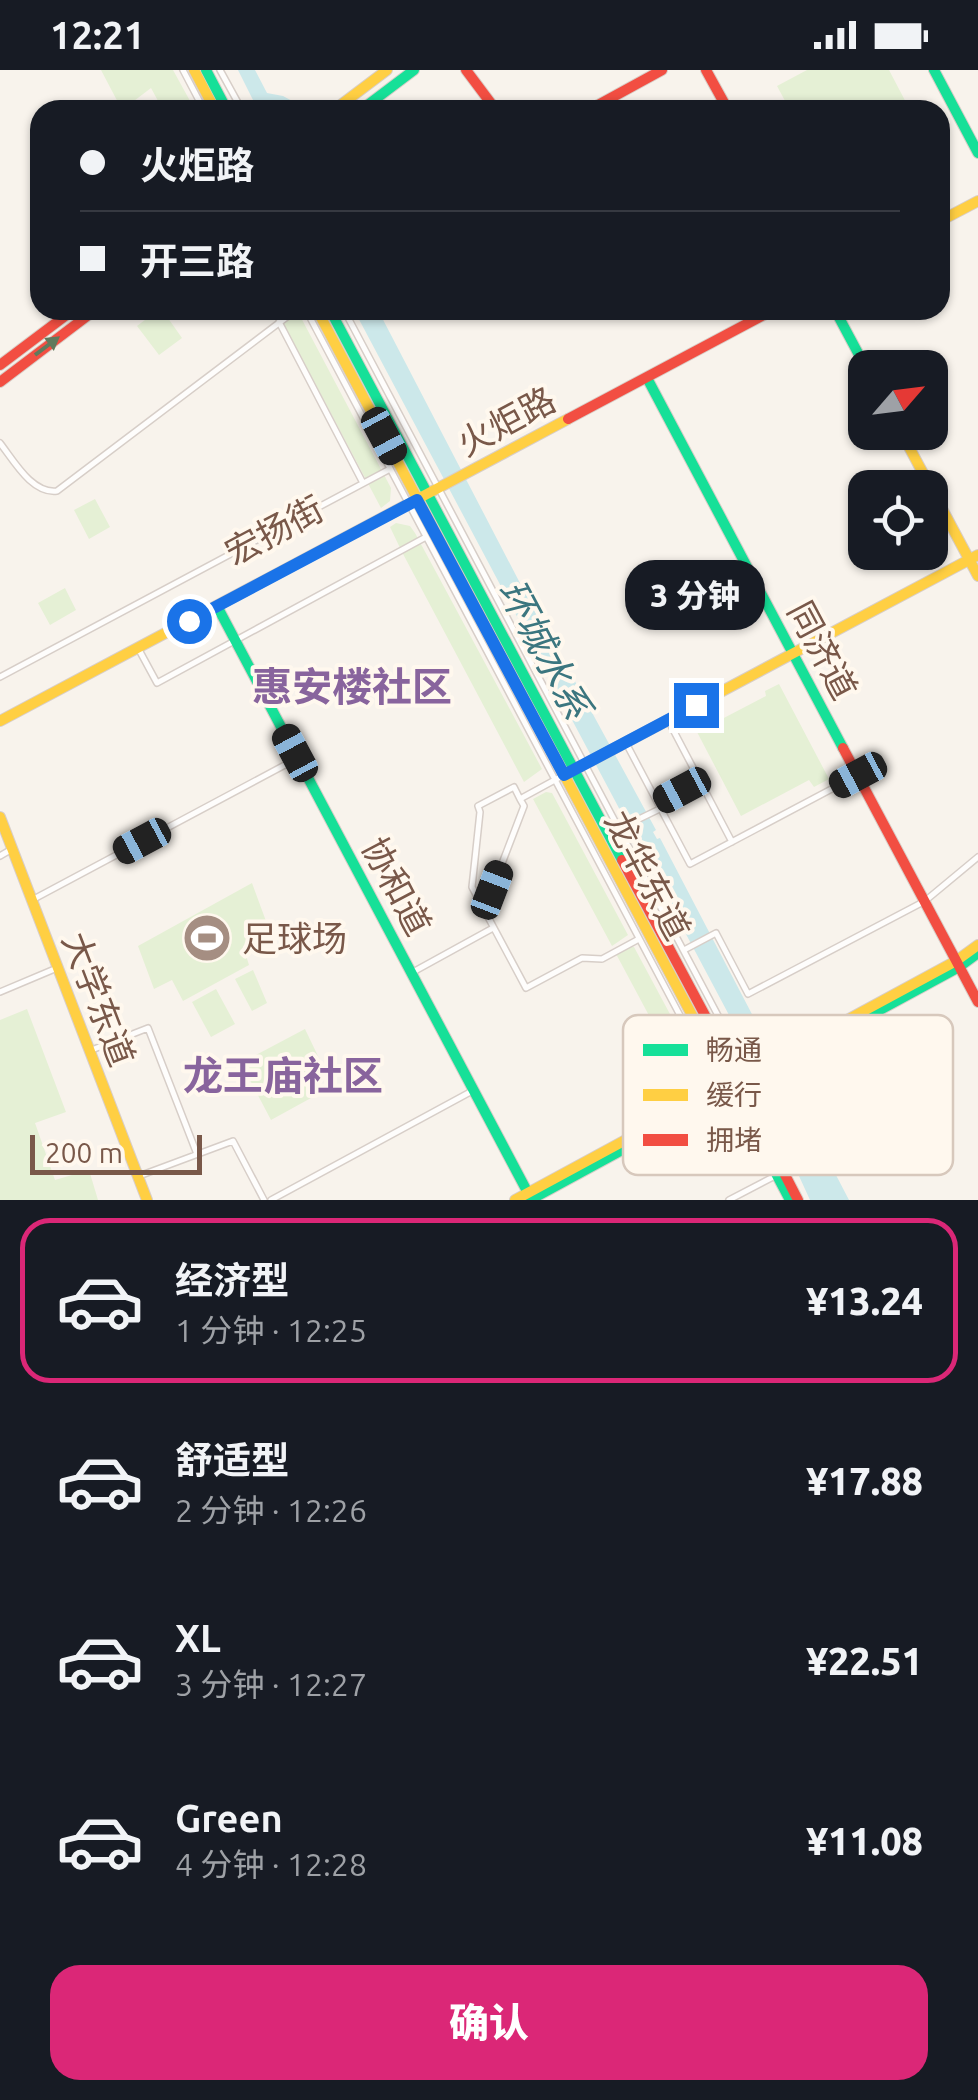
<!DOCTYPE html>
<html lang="zh">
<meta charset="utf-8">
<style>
body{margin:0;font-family:Ubuntu,"Noto Sans SC",sans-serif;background:#242831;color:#f1f3f6;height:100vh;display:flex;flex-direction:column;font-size:38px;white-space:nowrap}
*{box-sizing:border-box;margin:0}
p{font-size:32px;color:#9ea1a6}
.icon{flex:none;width:55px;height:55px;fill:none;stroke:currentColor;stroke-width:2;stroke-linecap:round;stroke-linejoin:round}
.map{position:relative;height:1130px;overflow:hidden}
.side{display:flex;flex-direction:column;background:#171b24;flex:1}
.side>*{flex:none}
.hud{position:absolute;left:30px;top:30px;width:920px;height:220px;border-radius:30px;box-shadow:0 2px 8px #0004;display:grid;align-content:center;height:220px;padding:0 50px;background:#171b24}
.needle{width:65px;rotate:62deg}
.buttons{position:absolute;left:848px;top:280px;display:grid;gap:20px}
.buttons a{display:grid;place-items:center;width:100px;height:100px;border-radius:20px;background:#171b24;box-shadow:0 2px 8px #0004;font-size:50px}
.scale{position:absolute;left:30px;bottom:25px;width:172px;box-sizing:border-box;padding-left:10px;border:5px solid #795849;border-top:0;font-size:28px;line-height:35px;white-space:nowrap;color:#795849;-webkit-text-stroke:8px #fff8ee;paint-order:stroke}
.end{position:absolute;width:45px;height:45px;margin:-22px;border:12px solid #1a73e8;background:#fff;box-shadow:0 0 0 5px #fff}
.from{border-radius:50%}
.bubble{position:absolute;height:70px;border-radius:30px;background:#171b24;box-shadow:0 2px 8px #0004;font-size:32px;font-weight:800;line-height:70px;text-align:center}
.car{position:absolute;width:30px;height:60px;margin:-30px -15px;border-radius:12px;box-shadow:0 0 8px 2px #0007;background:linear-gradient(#222 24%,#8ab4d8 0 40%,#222 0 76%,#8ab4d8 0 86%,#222 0)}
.hud b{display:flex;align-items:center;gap:35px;height:95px;font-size:38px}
.hud b+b{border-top:2px solid #363941}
.hud i{width:25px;height:25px;background:#f1f3f6}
ul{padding:18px 0 0;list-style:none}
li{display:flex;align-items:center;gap:30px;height:165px;margin:0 20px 15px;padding:0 30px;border:5px solid transparent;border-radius:30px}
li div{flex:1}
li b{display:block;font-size:38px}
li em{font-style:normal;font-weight:800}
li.on{border-color:#db2777}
li>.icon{width:90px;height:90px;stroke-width:1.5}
.cta{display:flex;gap:20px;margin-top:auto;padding:20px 50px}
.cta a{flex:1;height:115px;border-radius:30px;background:#db2777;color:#fff;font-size:40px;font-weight:800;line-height:115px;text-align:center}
.status{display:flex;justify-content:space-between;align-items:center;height:70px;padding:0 50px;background:#171b24;direction:ltr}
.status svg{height:28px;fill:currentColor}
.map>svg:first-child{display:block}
</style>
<div class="status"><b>12:21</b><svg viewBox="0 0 49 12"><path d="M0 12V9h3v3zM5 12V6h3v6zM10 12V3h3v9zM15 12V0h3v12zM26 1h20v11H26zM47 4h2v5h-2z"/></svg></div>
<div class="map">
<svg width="978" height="1130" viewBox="0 0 978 1130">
<rect width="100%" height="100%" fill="#f8f3ec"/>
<path fill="#e5f0d5" d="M 101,0 L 173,0 L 195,40 L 163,40 L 151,18 L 122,40 Z
M 807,0 L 889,0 L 910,40 L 790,40 L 777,16 Z
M 158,240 L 163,241 L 182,268 L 159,285 L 137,256 Z
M 298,242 L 391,418 L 390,431 L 381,438 L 283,253 Z
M 95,429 L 110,457 L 89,469 L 74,440 Z
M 396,453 L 410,456 L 415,463 L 542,699 L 524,712 L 402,482 L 390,457 Z
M 65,518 L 76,540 L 50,555 L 38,533 Z
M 779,614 L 829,709 L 814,717 L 809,710 L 741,746 L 697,662 L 766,626 L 765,621 Z
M 546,722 L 552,723 L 628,865 L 612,876 L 533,729 Z
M 252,813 L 270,862 L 243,876 L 249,895 L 183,931 L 172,910 L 154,919 L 138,876 Z
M 628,875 L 634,877 L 700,1000 L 700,1009 L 691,1024 L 615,882 Z
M 253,900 L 267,933 L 252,941 L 235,909 Z
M 216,919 L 235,954 L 211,967 L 192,932 Z
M 27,939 L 66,1042 L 35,1053 L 55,1110 L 89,1100 L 98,1130 L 0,1130 L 0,950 Z
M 305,959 L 328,1007 L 306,1019 L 311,1028 L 271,1050 L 241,993 Z"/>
<path fill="#cce8ea" d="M 238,0 L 255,0 L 267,23 L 283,26 L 309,40 L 258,40 Z
M 354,240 L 378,240 L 562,594 L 565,593 L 656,760 L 653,762 L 657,769 L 660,768 L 849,1130 L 810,1130 L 771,1045 L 779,1039 Z"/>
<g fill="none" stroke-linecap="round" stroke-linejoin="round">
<g stroke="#d7cec8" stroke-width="8">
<path id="street" d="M 183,0 L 204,40
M 220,0 L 242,40
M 306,240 L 719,1019
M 344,240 L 749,1004
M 279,252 L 363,413
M 0,373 C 14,391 32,424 57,421 L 296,240
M 138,578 L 157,613 L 426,467
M 0,607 L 390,399
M 668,650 L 732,772
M 626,673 L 690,794 L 858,705
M 564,705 L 520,729 L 514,717 L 478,736 L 480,742 L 472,817 L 526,918 L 582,888 L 602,889 L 639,869
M 660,737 L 664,729 L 700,711
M 608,764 L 703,718
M 0,786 L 12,779
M 32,830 L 298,688
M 485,838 L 524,736 L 520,729
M 684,880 L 716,863 L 748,924 L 925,831 L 978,787
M 413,902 L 493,858
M 0,922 L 57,898
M 89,981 L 148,958 L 197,1084
M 139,1106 L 233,1071 L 264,1130
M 271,1130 L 474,1020
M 729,1130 L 775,1106"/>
</g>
<g stroke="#d8cec8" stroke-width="12">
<path id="fast" d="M 206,0 L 227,40
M 934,0 L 978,83
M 361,40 L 414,0
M 330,240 L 622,790
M 835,240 L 866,298
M 647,308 L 843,678
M 217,536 L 528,1123
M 719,996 L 790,1130
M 530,1130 L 959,897 L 978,883"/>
</g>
<g stroke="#d8cec8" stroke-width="12">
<path id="slow" d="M 194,0 L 215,40
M 334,40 L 387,0
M 940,151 L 978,131
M 317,240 L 719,996
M 901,362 L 978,506
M 0,651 L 568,349
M 572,701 L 978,485
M 0,747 L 147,1130
M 515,1130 L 956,891 L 978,875"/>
</g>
<g stroke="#d8cec8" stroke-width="12">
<path id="jam" d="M 466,0 L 496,40
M 706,0 L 728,40
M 589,40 L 662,0
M 0,295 L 73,240
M 0,312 L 95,240
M 568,349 L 773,240
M 843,678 L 978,932
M 622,790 L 739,1009 L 740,1018 L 798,1130"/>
</g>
<use href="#street" stroke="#fefdfc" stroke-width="5"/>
<use href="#fast" stroke="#16e098" stroke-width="10"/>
<use href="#slow" stroke="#ffcf43" stroke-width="10"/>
<use href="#jam" stroke="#f24e42" stroke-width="10"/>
</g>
<defs><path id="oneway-solid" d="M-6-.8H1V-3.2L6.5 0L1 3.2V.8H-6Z" transform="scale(2.5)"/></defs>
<use fill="#607a5d" href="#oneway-solid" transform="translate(47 276) rotate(-37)"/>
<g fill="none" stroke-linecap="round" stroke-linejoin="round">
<path stroke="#1a73e8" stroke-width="12" d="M 189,551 L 417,430 L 564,705 L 696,635"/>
</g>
<defs>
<g id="stadium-disc" transform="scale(2.5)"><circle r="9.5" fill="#a58e82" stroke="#fff8ee"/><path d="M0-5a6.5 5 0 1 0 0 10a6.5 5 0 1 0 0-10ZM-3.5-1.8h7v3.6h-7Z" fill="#fff"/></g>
</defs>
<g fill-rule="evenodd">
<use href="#stadium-disc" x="207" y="868"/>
</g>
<g text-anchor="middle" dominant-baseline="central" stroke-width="8" stroke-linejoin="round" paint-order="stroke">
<g font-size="35" fill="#795849" stroke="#fff8ee">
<text transform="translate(506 351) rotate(-28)">火炬路</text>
<text transform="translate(274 460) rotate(-28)">宏扬街</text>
<text transform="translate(823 580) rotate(62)">同济道</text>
<text transform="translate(648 805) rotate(62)">龙华东道</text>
<text transform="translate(397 816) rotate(62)">协和道</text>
<text transform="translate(99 929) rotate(69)">大学东道</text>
</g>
<g font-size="35" fill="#795849" stroke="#fff8ee" text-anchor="start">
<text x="242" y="868">足球场</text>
</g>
<g font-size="38" font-style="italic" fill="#3b767f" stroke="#fff8ee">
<text transform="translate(545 579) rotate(62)">环城水系</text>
</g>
<g font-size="40" font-weight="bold" fill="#88649d" stroke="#fff8ee">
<text x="352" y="616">惠安楼社区</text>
<text x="283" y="1005">龙王庙社区</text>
</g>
</g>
<rect x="623" y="945" width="330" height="160" rx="15" fill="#fff8ee" stroke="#d7c8bc" stroke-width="2.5"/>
<rect x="643" y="974" width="45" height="12" fill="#16e098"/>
<rect x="643" y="1019" width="45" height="12" fill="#ffcf43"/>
<rect x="643" y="1064" width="45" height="12" fill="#f24e42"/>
<g font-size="28" fill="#795849">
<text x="706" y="990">畅通</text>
<text x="706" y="1035">缓行</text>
<text x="706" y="1080">拥堵</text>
</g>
</svg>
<div class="buttons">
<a><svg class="needle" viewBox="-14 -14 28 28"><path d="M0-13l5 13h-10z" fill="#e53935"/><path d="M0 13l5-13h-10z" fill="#9ea1a6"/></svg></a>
<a><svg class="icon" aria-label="locate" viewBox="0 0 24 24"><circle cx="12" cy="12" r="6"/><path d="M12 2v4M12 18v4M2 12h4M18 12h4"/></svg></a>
</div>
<div class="scale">200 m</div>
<i class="end from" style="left:189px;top:551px"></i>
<i class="end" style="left:696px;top:635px"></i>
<div class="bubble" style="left:625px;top:490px;width:140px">3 分钟</div>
<i class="car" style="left:384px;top:366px;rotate:152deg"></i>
<i class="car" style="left:295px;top:683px;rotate:332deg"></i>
<i class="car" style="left:858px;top:705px;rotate:242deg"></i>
<i class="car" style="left:682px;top:720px;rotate:242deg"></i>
<i class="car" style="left:142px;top:771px;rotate:242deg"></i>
<i class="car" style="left:492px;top:820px;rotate:21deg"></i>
<div class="hud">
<b><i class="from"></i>火炬路</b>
<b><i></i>开三路</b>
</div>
</div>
<section class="side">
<ul>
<li class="on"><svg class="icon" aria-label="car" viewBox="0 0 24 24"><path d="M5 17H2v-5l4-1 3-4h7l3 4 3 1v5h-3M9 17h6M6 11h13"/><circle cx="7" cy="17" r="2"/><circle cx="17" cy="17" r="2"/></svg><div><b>经济型</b><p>1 分钟 · 12:25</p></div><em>¥13.24</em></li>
<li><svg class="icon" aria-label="car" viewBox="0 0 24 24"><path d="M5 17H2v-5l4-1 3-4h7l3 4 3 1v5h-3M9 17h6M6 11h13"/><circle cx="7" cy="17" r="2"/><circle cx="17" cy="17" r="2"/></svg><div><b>舒适型</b><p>2 分钟 · 12:26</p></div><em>¥17.88</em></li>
<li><svg class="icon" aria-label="car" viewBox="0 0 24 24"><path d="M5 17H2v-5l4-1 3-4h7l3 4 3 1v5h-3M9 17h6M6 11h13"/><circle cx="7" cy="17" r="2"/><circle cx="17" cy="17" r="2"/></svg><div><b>XL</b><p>3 分钟 · 12:27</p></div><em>¥22.51</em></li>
<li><svg class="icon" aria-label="car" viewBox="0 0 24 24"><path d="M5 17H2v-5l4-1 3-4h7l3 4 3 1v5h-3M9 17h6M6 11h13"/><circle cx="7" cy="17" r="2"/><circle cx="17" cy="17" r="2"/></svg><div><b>Green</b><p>4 分钟 · 12:28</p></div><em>¥11.08</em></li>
</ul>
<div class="cta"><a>确认</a></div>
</section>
